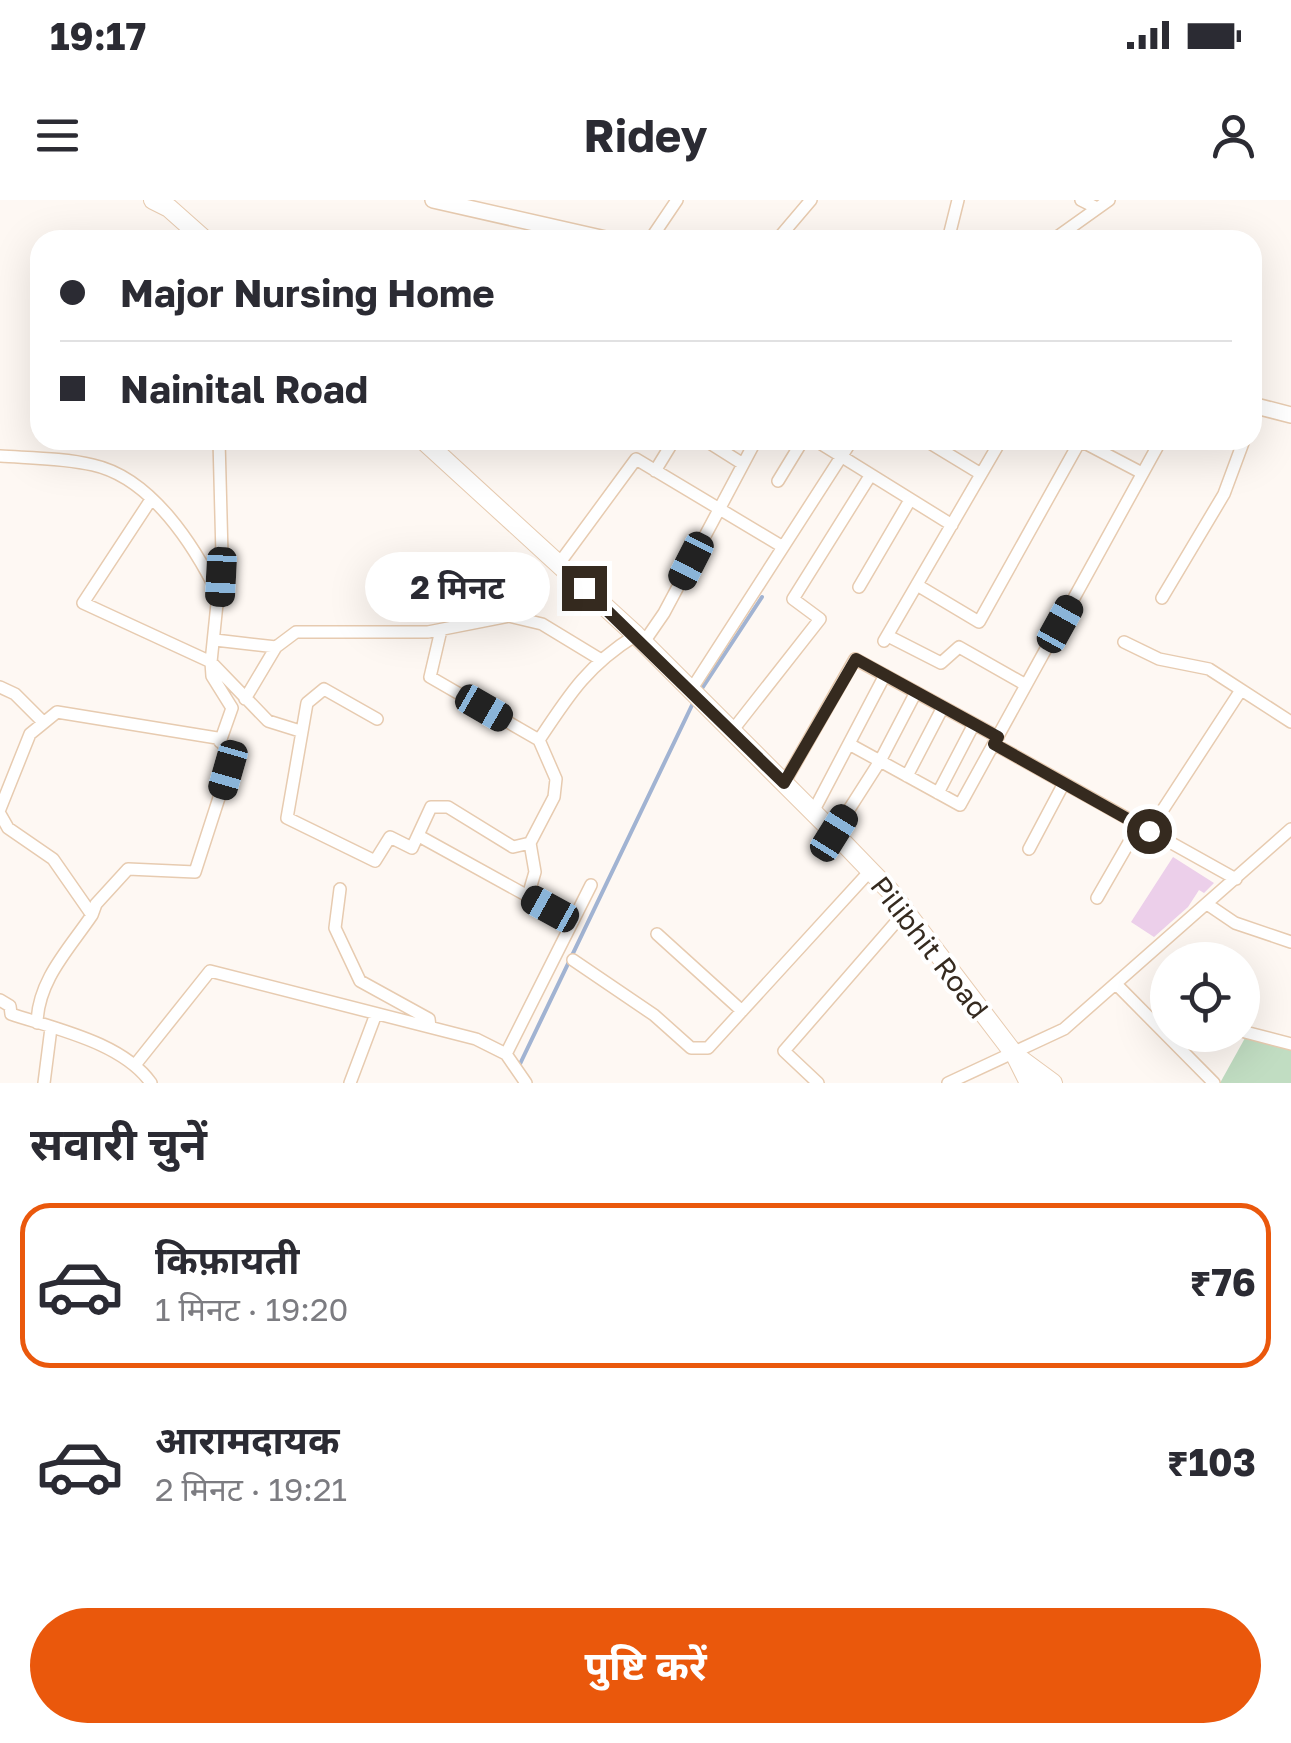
<!DOCTYPE html>
<html lang="hi">
<meta charset="utf-8">
<style>
body{margin:0;font-family:"Golos Text","Noto Sans Devanagari",sans-serif;background:#f2f2f3;color:#2b2b33;height:100vh;display:flex;flex-direction:column;font-size:38px;white-space:nowrap}
*{box-sizing:border-box;margin:0}
p{font-size:32px;color:#7c7c81}
.icon{flex:none;width:55px;height:55px;fill:none;stroke:currentColor;stroke-width:2;stroke-linecap:round;stroke-linejoin:round}
.map{position:relative;height:883px;overflow:hidden}
.drawer{display:flex;flex-direction:column;background:#fff;flex:1}
.drawer>*{flex:none}
.banner{position:absolute;left:30px;top:30px;width:1232px;height:220px;border-radius:30px;box-shadow:0 10px 40px #0002;display:grid;align-content:center;height:220px;padding:0 30px;background:#fff}
.fabs{position:absolute;left:1150px;top:742px;display:grid;gap:20px}
.fabs a{display:grid;place-items:center;width:110px;height:110px;border-radius:50%;background:#fff;box-shadow:0 10px 40px #0002;font-size:50px}
.end{position:absolute;width:45px;height:45px;margin:-22px;border:12px solid #352a1f;background:#fff;box-shadow:0 0 0 5px #fff}
.from{border-radius:50%}
.bubble{position:absolute;height:70px;border-radius:35px;background:#fff;box-shadow:0 10px 40px #0002;font-size:32px;font-weight:700;line-height:70px;text-align:center}
.car{position:absolute;width:30px;height:60px;margin:-30px -15px;border-radius:12px;box-shadow:0 0 8px 2px #0007;background:linear-gradient(#222 24%,#8ab4d8 0 40%,#222 0 76%,#8ab4d8 0 86%,#222 0)}
.banner b{display:flex;align-items:center;gap:35px;height:95px;font-size:38px}
.banner b+b{border-top:2px solid #e1e1e2}
.banner i{width:25px;height:25px;background:#2b2b33}
ul{padding:0;list-style:none}
li{display:flex;align-items:center;gap:30px;height:165px;margin:0 20px 15px;padding:0 10px;border:5px solid transparent;border-radius:30px}
li div{flex:1}
li b{display:block;font-size:38px}
li em{font-style:normal;font-weight:700}
li.current{border-color:#ea580c}
li>.icon{width:90px;height:90px;stroke-width:1.5}
h2{padding:0 30px;font-size:45px;line-height:120px}
.primary-button{display:flex;gap:20px;margin-top:auto;padding:20px 30px}
.primary-button a{flex:1;height:115px;border-radius:60px;background:#ea580c;color:#fff;font-size:40px;font-weight:700;line-height:115px;text-align:center}
.status{display:flex;justify-content:space-between;align-items:center;height:70px;padding:0 50px;background:#fff;direction:ltr}
.status svg{height:28px;fill:currentColor}
header{display:flex;justify-content:space-between;align-items:center;height:130px;padding:0 30px;background:#fff;font-size:45px;font-weight:700}
.map>svg:first-child{display:block}
</style>
<div class="status"><b>19:17</b><svg viewBox="0 0 49 12"><path d="M0 12V9h3v3zM5 12V6h3v6zM10 12V3h3v9zM15 12V0h3v12zM26 1h20v11H26zM47 4h2v5h-2z"/></svg></div>
<header><svg class="icon" aria-label="menu" viewBox="0 0 24 24"><path d="M4 6h16M4 12h16M4 18h16"/></svg>Ridey<svg class="icon" aria-label="person" viewBox="0 0 24 24"><circle cx="12" cy="8" r="4"/><path d="M4 21q1-7 8-7t8 7"/></svg></header>
<div class="map">
<svg width="1291" height="883" viewBox="0 0 1291 883">
<rect width="100%" height="100%" fill="#fef8f3"/>
<path fill="#c1ddc2" d="M 1245,838 L 1291,850 L 1291,883 L 1220,883 Z"/>
<g fill="none" stroke-linecap="round" stroke-linejoin="round">
<path stroke="#a1b3d2" stroke-width="4" d="M 699,493 L 762,397
M 519,866 L 694,501"/>
</g>
<path fill="#eccfea" d="M 1173,657 L 1214,683 L 1204,693 L 1199,690 L 1188,707 L 1154,737 L 1131,722 Z"/>
<g fill="none" stroke-linecap="round" stroke-linejoin="round">
<g stroke="#e7cbb0" stroke-width="14">
<path id="minor" d="M 1081,0 L 1097,8
M 650,40 L 677,0
M 777,40 L 811,0
M 948,40 L 958,0
M 1053,40 L 1109,0
M 219,240 L 222,355 L 211,462 L 268,521 L 300,531
M 705,240 L 743,264
M 815,240 L 952,325
M 925,240 L 981,274
M 1079,240 L 1142,273
M 0,256 C 30,258 64,258 93,265 C 152,278 195,347 219,396
M 655,271 L 674,240
M 778,281 L 803,240
M 150,301 L 83,403 L 211,462 L 212,476 L 232,508 L 220,542
M 558,365 L 636,259 L 783,347
M 917,385 L 979,422 L 1080,241
M 859,387 L 910,300
M 1162,398 L 1224,294 L 1244,240
M 441,430 L 430,477 L 539,540
M 888,436 L 941,463 L 959,447 L 1026,485
M 215,440 L 276,447 L 296,432 L 428,432 L 509,416 L 542,424 L 598,458
M 884,441 L 1001,240
M 644,442 L 664,413 L 756,240
M 1124,442 L 1159,459 L 1209,469 L 1291,522
M 0,487 L 15,494 L 42,521
M 691,490 L 852,240
M 245,499 L 276,447
M 377,519 L 324,489 L 307,503 L 287,618 L 375,661 L 390,637 L 412,648 L 431,607 L 448,607 L 513,647 L 530,643
M 732,531 L 820,419 L 793,399 L 870,276
M 849,544 L 880,561 L 916,492
M 994,544 L 1236,679
M 907,576 L 943,507
M 784,583 L 855,459 L 998,537
M 938,593 L 974,524
M 0,609 L 30,534 L 57,512 L 217,538 L 228,550 L 228,570 L 195,672 L 128,669 L 96,704 L 92,715
M 813,612 L 885,475
M 0,614 L 8,628 L 53,659 L 92,715 C 69,749 38,780 37,823
M 1149,631 L 1241,490
M 834,633 L 880,561 L 960,605 L 1161,240
M 419,636 L 573,721
M 1029,649 L 1064,583
M 340,689 L 335,728 L 360,781 L 429,819 L 430,827
M 528,696 L 535,672 L 530,643 L 554,597 L 556,579 L 539,540 C 570,493 588,465 636,435
M 1097,698 L 1139,625
M 1207,704 L 1235,723 L 1291,742
M 657,734 L 742,811
M 573,760 L 654,815 L 691,848 L 708,848 L 870,671
M 1117,785 L 1214,883
M 0,800 L 10,806 L 11,814 C 56,829 123,843 151,883
M 1245,832 L 1291,844
M 506,854 L 591,685
M 135,865 L 210,771 L 476,839 L 506,854 L 526,883
M 44,883 L 51,828
M 350,883 L 376,814
M 818,883 L 784,851 L 903,714
M 948,883 L 1064,829 L 1291,629"/>
</g>
<g stroke="#e7cbb0" stroke-width="18">
<path id="major" d="M 433,0 L 610,40
M 1252,205 L 1291,215"/>
</g>
<g stroke="#e7cbb0" stroke-width="20">
<path id="highway" d="M 153,0 L 169,8 L 205,40
M 423,240 L 636,435 L 834,633 L 890,691 L 1015,855 L 1029,883
M 1019,858 L 1053,883"/>
</g>
<use href="#minor" stroke="#fff" stroke-width="11"/>
<use href="#major" stroke="#fff" stroke-width="15"/>
<use href="#highway" stroke="#fff" stroke-width="18"/>
</g>
<g fill="none" stroke-linecap="round" stroke-linejoin="round">
<path stroke="#352a1f" stroke-width="12" d="M 584,388 L 784,583 L 856,459 L 998,537 L 994,544 L 1149,631"/>
</g>
<g text-anchor="middle" dominant-baseline="central" stroke-width="8" stroke-linejoin="round" paint-order="stroke">
<g font-size="28" fill="#352a1f" stroke="#fff">
<text transform="translate(930 747) rotate(52)">Pilibhit Road</text>
</g>
</g>
</svg>
<div class="fabs">
<a><svg class="icon" aria-label="locate" viewBox="0 0 24 24"><circle cx="12" cy="12" r="6"/><path d="M12 2v4M12 18v4M2 12h4M18 12h4"/></svg></a>
</div>
<i class="end from" style="left:1149px;top:631px"></i>
<i class="end" style="left:584px;top:388px"></i>
<div class="bubble" style="left:365px;top:352px;width:185px">2 मिनट</div>
<i class="car" style="left:691px;top:361px;rotate:207deg"></i>
<i class="car" style="left:221px;top:377px;rotate:183deg"></i>
<i class="car" style="left:1060px;top:424px;rotate:29deg"></i>
<i class="car" style="left:484px;top:508px;rotate:120deg"></i>
<i class="car" style="left:228px;top:570px;rotate:196deg"></i>
<i class="car" style="left:834px;top:633px;rotate:32deg"></i>
<i class="car" style="left:550px;top:709px;rotate:299deg"></i>
<div class="banner">
<b><i class="from"></i>Major Nursing Home</b>
<b><i></i>Nainital Road</b>
</div>
</div>
<section class="drawer">
<h2>सवारी चुनें</h2>
<ul>
<li class="current"><svg class="icon" aria-label="car" viewBox="0 0 24 24"><path d="M5 17H2v-5l4-1 3-4h7l3 4 3 1v5h-3M9 17h6M6 11h13"/><circle cx="7" cy="17" r="2"/><circle cx="17" cy="17" r="2"/></svg><div><b>किफ़ायती</b><p>1 मिनट · 19:20</p></div><em>₹76</em></li>
<li><svg class="icon" aria-label="car" viewBox="0 0 24 24"><path d="M5 17H2v-5l4-1 3-4h7l3 4 3 1v5h-3M9 17h6M6 11h13"/><circle cx="7" cy="17" r="2"/><circle cx="17" cy="17" r="2"/></svg><div><b>आरामदायक</b><p>2 मिनट · 19:21</p></div><em>₹103</em></li>
</ul>
<div class="primary-button"><a>पुष्टि करें</a></div>
</section>
